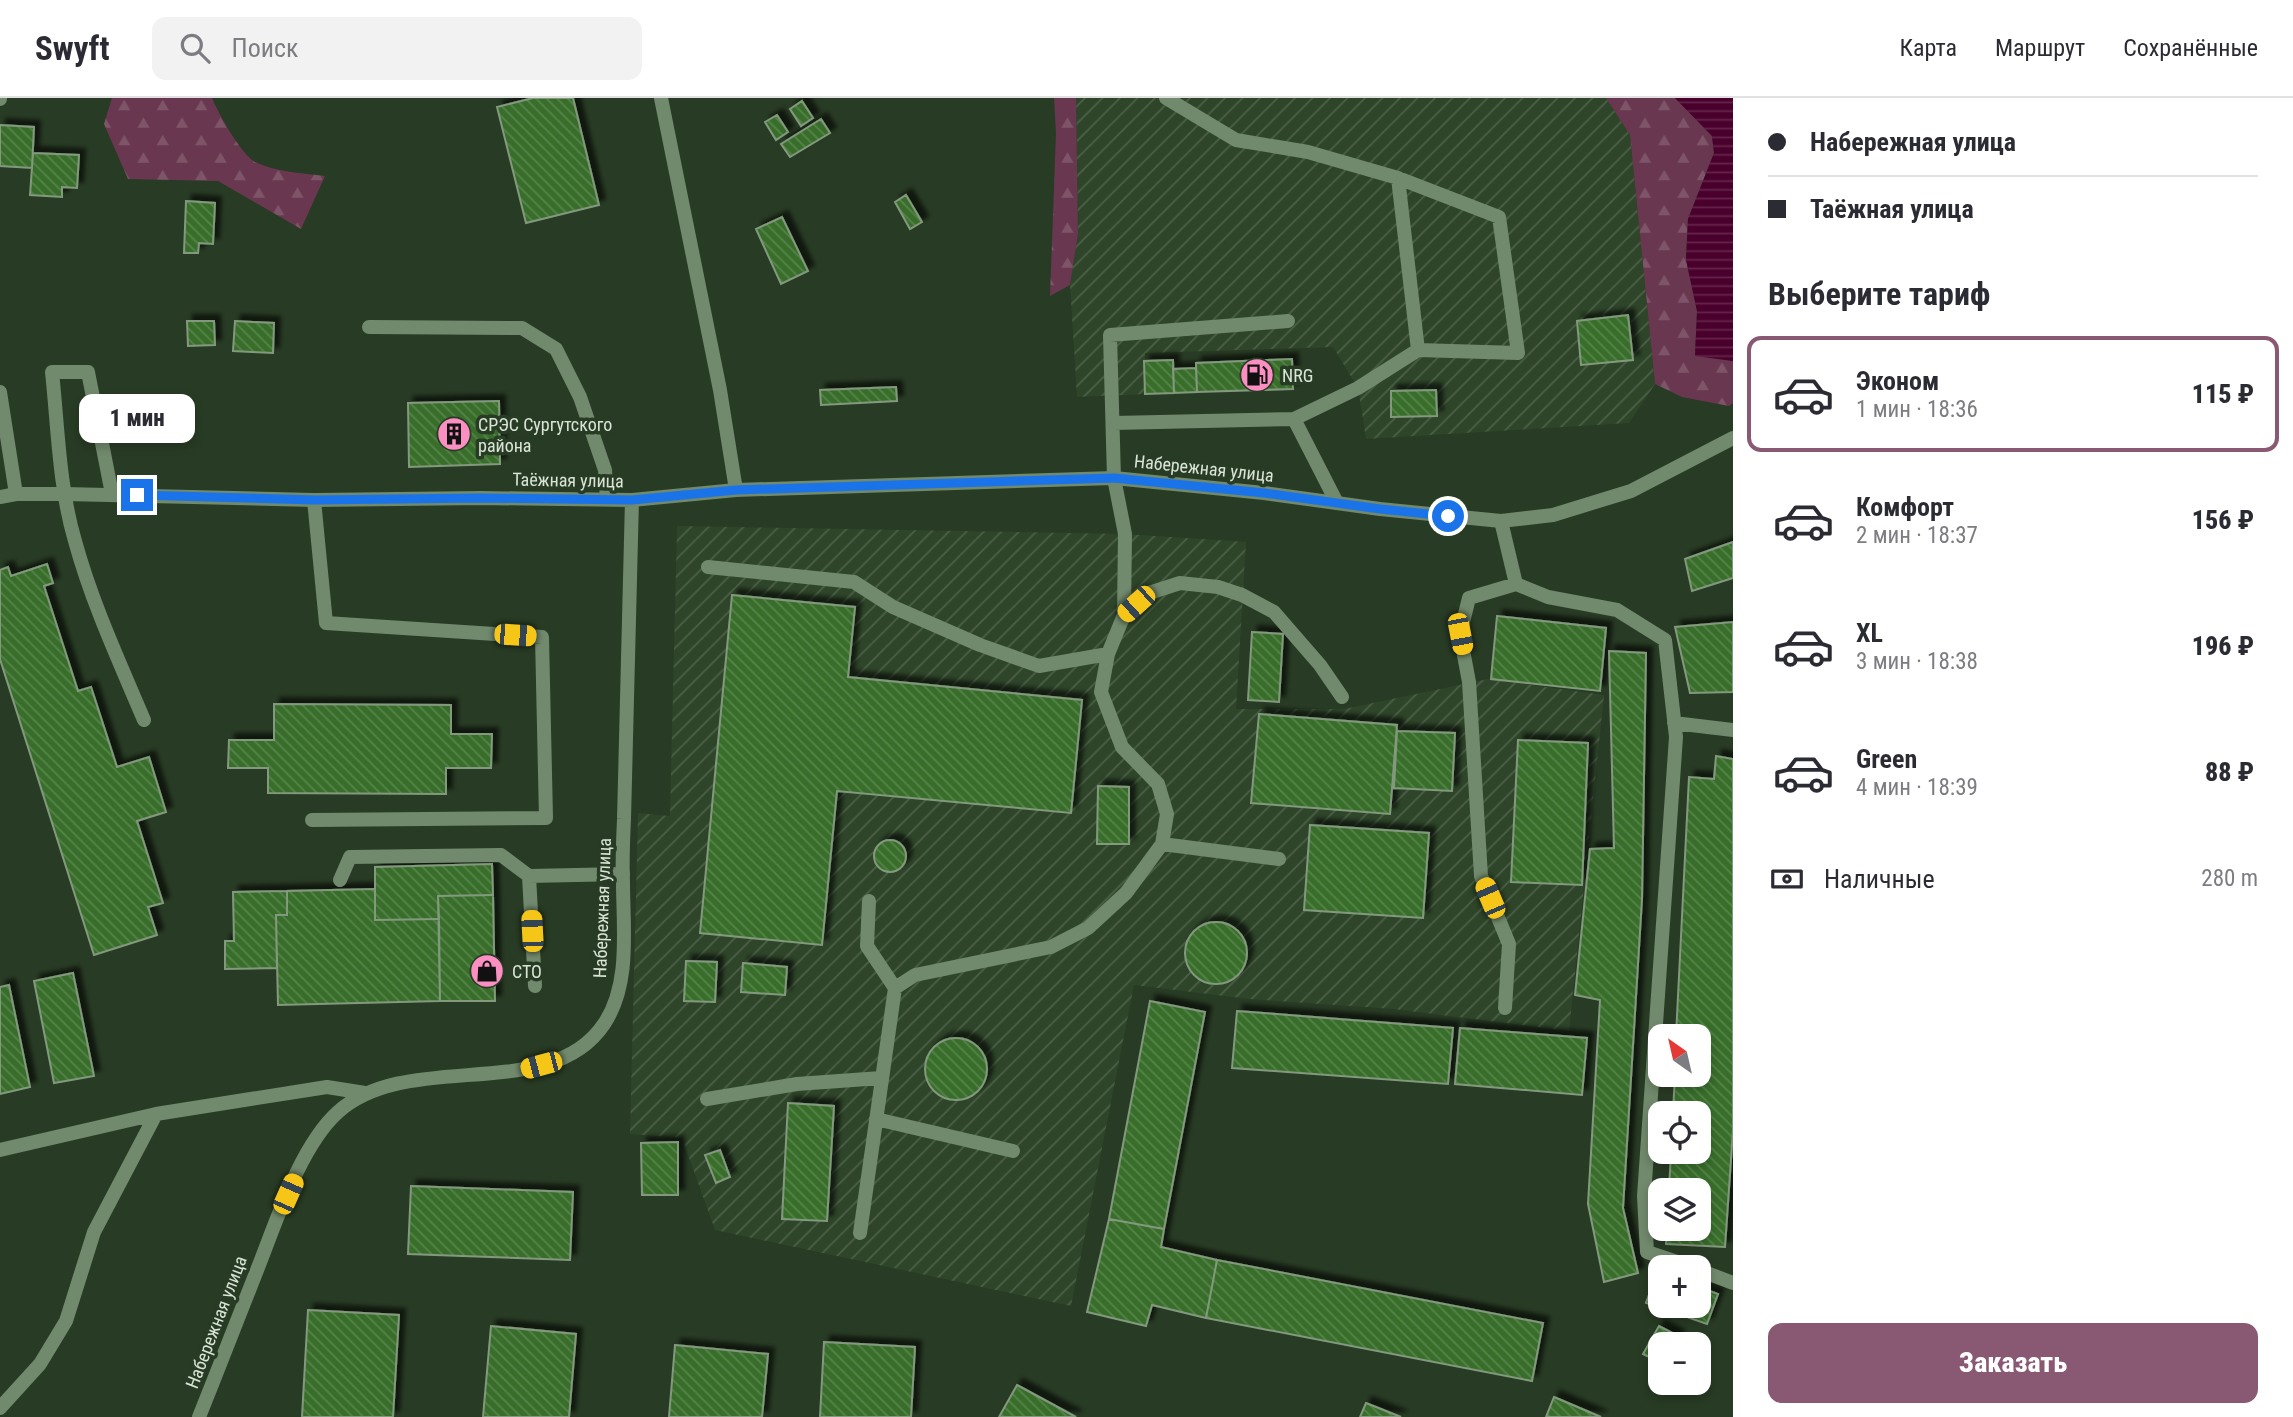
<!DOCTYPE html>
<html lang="ru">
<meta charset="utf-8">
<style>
body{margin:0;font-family:"Roboto Condensed",sans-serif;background:#f2f2f3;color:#2b2b33;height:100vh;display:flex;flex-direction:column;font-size:26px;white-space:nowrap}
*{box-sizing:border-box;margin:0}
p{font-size:23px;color:#7c7c81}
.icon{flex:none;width:38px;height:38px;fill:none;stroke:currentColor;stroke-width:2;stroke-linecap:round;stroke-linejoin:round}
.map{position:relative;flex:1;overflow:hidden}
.panel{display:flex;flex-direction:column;background:#fff;width:560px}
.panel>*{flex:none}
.banner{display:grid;align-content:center;height:154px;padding:0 35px;background:#fff}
.needle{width:46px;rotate:326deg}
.fabs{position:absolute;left:1648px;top:926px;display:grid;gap:14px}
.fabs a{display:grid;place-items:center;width:63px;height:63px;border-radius:14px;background:#fff;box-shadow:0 4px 10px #0003;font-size:35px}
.end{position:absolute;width:32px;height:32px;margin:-16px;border:9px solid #1a73e8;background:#fff;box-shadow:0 0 0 4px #fff}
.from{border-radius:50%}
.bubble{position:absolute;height:49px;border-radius:14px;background:#fff;box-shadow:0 4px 10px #0003;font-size:23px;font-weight:800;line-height:49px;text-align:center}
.car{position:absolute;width:21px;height:42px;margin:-21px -10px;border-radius:9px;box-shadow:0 0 5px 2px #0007;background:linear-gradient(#f5c518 24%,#345 0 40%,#f5c518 0 76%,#345 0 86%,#f5c518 0)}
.banner b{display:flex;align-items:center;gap:24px;height:66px;font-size:26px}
.banner b+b{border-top:2px solid #e1e1e2}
.banner i{width:18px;height:18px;background:#2b2b33}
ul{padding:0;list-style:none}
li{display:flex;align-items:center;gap:21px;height:116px;margin:0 14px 10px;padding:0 21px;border:4px solid transparent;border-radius:14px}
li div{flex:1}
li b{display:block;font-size:26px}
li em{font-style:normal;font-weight:800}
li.current{border-color:#895873}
li>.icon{width:63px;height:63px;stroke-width:1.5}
h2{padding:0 35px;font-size:32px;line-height:84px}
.pay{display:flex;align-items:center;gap:18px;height:77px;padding:0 35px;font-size:26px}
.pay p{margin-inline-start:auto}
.action{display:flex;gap:14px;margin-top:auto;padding:14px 35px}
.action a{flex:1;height:80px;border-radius:14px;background:#895873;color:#fff;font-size:28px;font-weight:800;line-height:80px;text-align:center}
header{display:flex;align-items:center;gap:42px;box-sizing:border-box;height:98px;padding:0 35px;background:#fff;border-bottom:2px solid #e1e1e2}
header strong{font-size:33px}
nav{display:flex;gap:38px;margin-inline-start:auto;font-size:24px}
.search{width:490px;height:63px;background:#f2f2f3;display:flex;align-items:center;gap:18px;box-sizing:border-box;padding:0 24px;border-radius:14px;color:#7c7c81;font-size:26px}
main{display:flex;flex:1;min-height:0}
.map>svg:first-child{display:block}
</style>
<header>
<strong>Swyft</strong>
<div class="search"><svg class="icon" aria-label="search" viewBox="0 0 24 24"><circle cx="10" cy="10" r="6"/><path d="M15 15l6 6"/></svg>Поиск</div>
<nav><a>Карта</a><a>Маршрут</a><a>Сохранённые</a></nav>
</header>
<main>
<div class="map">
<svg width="1733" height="1319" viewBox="0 0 1733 1319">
<defs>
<pattern id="industrial-furrows" width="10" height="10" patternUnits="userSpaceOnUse" patternTransform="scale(1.75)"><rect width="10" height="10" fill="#2e4529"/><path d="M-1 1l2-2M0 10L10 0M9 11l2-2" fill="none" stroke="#4c6047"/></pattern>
<pattern id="forest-firs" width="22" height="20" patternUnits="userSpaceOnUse" patternTransform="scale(1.75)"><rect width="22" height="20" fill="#69374f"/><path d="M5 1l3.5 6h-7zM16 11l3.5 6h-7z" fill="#7e5468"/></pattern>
<pattern id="water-rules" width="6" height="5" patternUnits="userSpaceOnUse" patternTransform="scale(1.75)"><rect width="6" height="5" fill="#4a002c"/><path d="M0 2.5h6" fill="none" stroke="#64254a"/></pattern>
<pattern id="building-back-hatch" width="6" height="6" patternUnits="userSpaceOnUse" patternTransform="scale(1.75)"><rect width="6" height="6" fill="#396e2c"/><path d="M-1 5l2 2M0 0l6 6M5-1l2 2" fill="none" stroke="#55834a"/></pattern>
<filter id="shadow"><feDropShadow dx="6" dy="-6" stdDeviation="2" flood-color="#0009"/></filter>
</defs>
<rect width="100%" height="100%" fill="#283b24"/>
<path fill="url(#industrial-furrows)" d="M 1076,0 L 1606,0 L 1630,37 L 1655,286 L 1629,325 L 1366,341 L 1358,290 L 1333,249 L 1145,255 L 1145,296 L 1077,299 L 1070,187 L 1078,136 Z
M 677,428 L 1125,436 L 1246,444 L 1236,611 L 1344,611 L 1488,581 L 1604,597 L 1569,933 L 1394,911 L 1249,901 L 1134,887 L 1071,1208 L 715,1132 L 682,1040 L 630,1036 L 638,715 L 670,718 Z"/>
<path fill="url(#forest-firs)" d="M 112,0 L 212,0 C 218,15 241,56 255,64 C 275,74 303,75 325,78 L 301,131 L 218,83 L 128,81 L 104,26 Z
M 1054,0 L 1076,0 L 1078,136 L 1070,187 L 1050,198 L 1056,35 Z
M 1606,0 L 1675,0 L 1712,38 L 1714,55 L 1688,121 L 1686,161 L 1697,213 L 1695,257 L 1733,263 L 1733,305 L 1729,308 L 1682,299 L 1655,286 L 1630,37 Z"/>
<path fill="url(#water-rules)" d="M 1675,0 L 1733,0 L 1733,263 L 1695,258 L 1697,213 L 1686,162 L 1688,121 L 1714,55 L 1712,38 Z"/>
<path fill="url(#building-back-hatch)" stroke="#83997e" stroke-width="2" filter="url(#shadow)" d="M 533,0 L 573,0 L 599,107 L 526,125 L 497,9 Z
M 802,3 L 813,20 L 801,28 L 790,11 Z
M 777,17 L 788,34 L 776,42 L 765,24 Z
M 821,21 L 830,35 L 790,59 L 781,46 Z
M 0,27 L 34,29 L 32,70 L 0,68 Z
M 33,55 L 79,57 L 77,90 L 62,89 L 62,99 L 30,97 Z
M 906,97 L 922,124 L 910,131 L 895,104 Z
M 186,103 L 215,105 L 213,146 L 199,145 L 198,155 L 184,155 Z
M 782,119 L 808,173 L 781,186 L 756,131 Z
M 1628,217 L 1633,262 L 1581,267 L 1577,223 Z
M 187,223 L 214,223 L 215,247 L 188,248 Z
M 235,223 L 274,225 L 273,255 L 233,253 Z
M 1292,261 L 1293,291 L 1197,294 L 1196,265 Z
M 1173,262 L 1174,295 L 1145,296 L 1144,263 Z
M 1196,270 L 1197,294 L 1174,295 L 1173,271 Z
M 896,289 L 897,303 L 821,307 L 820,292 Z
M 1436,292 L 1437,318 L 1391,319 L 1391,293 Z
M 499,303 L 500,366 L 409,369 L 408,305 Z
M 1733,444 L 1733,480 L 1692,493 L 1685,461 Z
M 47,466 L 53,485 L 44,488 L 78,593 L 91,589 L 117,669 L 149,659 L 166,714 L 137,723 L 163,805 L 148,809 L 157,837 L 94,857 L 0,561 L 0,472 L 8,469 L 11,478 Z
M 732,497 L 855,509 L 848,579 L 1082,602 L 1071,715 L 837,693 L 822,847 L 700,835 Z
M 1497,518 L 1606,530 L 1600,593 L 1491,581 Z
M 1733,524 L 1733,594 L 1690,595 L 1675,529 Z
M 1252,534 L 1283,536 L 1279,604 L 1248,602 Z
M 1609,553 L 1646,555 L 1642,801 L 1623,1110 L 1638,1175 L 1604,1184 L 1588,1106 L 1600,902 L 1575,897 L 1590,751 L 1614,750 Z
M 274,606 L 451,607 L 451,636 L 492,636 L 491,670 L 446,670 L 446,696 L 268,695 L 268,670 L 228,670 L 229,642 L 274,642 Z
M 1259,616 L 1397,627 L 1390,716 L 1251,705 Z
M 1397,633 L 1455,635 L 1452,693 L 1394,690 Z
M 1518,642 L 1588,645 L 1582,787 L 1511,784 Z
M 1716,658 L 1733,661 L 1733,1032 L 1725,1149 L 1666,1146 L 1667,1130 L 1699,1130 L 1699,1092 L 1669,1092 L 1671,1054 L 1699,1054 L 1699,1015 L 1673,1015 L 1675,976 L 1699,976 L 1699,938 L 1676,938 L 1689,679 L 1714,681 Z
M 1098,688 L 1129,689 L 1129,746 L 1097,746 Z
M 1310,727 L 1429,735 L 1423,820 L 1304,812 Z
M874 758a16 16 0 1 1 32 0a16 16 0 1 1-32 0Z
M 492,766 L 493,797 L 438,798 L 439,821 L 375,822 L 375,769 Z
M 375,791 L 375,822 L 439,821 L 440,903 L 278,907 L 276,817 L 287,817 L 287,793 Z
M 287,793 L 287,817 L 276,817 L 277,870 L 225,871 L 225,843 L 234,843 L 233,794 Z
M 493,797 L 495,903 L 440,903 L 438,798 Z
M1185 855a31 31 0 1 1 62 0a31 31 0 1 1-62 0Z
M 686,863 L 717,864 L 715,904 L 684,903 Z
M 743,865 L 787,869 L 785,897 L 741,894 Z
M 73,875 L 94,978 L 54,985 L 34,883 Z
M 9,887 L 30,989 L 0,996 L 0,889 Z
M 1150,903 L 1205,914 L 1164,1131 L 1109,1121 Z
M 1237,913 L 1453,930 L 1448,986 L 1232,970 Z
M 1460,930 L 1587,940 L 1582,997 L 1455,986 Z
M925 971a31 31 0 1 1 62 0a31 31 0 1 1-62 0Z
M 788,1005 L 834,1008 L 827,1123 L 782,1121 Z
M 678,1044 L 678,1097 L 642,1097 L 641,1045 Z
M 720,1052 L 730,1079 L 716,1085 L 705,1057 Z
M 411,1088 L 573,1094 L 570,1162 L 408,1156 Z
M 1109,1121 L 1164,1131 L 1161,1149 L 1217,1162 L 1206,1220 L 1152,1207 L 1146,1228 L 1087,1214 Z
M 1217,1162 L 1543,1225 L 1532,1283 L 1206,1220 Z
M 1657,1175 L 1661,1176 L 1661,1208 L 1699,1208 L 1699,1189 L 1718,1196 L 1707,1226 L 1646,1205 Z
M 308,1212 L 399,1217 L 393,1319 L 302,1319 Z
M 491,1228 L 576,1236 L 569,1319 L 483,1319 Z
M 1659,1228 L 1678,1238 L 1674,1246 L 1661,1246 L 1661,1265 L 1643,1256 Z
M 824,1244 L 915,1249 L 911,1319 L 820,1319 Z
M 675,1247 L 768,1256 L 762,1319 L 669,1319 Z
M 1017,1287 L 1076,1319 L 999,1319 Z
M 1554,1299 L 1601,1319 L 1546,1319 Z
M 1366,1305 L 1401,1319 L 1360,1319 Z"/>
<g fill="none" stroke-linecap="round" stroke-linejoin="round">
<path stroke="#71896c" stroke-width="14" d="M 0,1 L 0,0
M 1398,80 L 1499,119 L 1518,255 L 1418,252
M 369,229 L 522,230 L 556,251 L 580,299 L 605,372 L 607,401
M 0,294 L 16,396
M 1294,321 L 1337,405
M 1113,325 L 1294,321 L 1358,290 L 1418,252 L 1398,80 L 1308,54 L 1236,42 L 1166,0
M 112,396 L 88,274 L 52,274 C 58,330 59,389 75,443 C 92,505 119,563 144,622
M 1501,423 L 1516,486
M 708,469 L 854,484 L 893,509 L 980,547 L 1039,568 L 1108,556
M 1124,517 L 1149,495 L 1180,485 L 1218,489 L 1242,497 L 1274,514 L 1320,567 L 1342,599
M 1674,625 L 1733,632
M 312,722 L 546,720 L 542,539 L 326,525 L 314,402
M 1162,746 L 1279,761
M 529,778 L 535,888
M 340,782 L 350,759 L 501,757 L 529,778 L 623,776
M 869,803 L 867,848 L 895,890
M 1505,910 L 1509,846 L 1481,778 L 1469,584 L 1460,536 L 1469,500 L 1516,486 L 1548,499 L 1617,512 L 1665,542 L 1676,639 L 1644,1098 L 1647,1154 L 1692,1169
M 707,1001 L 797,986 L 881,980
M 876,1021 L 1013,1053
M 0,1052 L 156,1016 L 327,989 L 365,995
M 860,1135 L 895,890 L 915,877 L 1051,849 L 1088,830 L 1126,795 L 1162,746 L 1167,716 L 1158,686 L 1122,649 L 1101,594 L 1108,556 L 1124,517 L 1125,436 L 1114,380 L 1110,237 L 1288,223
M 1699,1172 L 1733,1185
M 0,1310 L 40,1266 L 66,1223 L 94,1134 L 156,1016"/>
<path stroke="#71896c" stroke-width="14" d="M 661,0 L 720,292 L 736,392
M 0,399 L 16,396 L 65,396 L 314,402 L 481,400 L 632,402 L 736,392 L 1114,380 L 1264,395 L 1380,411 L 1501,423 L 1553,417 L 1631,393 L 1733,340
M 199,1319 C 220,1267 240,1215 261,1162 C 278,1118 302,1046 338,1014 C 409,950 550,1007 604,926 C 631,886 623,830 623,784 C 622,763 623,742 624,721 C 627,614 629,508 632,402"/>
</g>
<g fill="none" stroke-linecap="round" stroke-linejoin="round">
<path stroke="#1a73e8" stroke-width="9" d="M 137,397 L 314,402 L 481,400 L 632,402 L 736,392 L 1114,380 L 1264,395 L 1380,411 L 1448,418"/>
</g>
<defs>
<g id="fuel-disc" transform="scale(1.75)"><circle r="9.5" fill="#fc8fc2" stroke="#283b24"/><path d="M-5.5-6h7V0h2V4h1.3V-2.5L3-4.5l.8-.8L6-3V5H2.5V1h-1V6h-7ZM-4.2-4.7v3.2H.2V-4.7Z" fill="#111"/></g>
<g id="building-disc" transform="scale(1.75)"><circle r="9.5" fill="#fc8fc2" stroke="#283b24"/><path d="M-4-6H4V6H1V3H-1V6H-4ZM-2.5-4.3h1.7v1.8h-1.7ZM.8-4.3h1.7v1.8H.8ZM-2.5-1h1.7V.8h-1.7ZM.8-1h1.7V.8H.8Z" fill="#111"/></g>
<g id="shop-disc" transform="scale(1.75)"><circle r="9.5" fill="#fc8fc2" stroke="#283b24"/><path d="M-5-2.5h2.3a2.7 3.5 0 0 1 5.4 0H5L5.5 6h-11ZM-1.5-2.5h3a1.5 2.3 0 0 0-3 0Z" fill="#111"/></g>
</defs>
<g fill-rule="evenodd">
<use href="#fuel-disc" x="1257" y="277"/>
<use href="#building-disc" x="454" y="336"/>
<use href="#shop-disc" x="487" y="873"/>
</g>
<g text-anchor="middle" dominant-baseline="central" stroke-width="7" stroke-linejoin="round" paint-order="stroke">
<g font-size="18" fill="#d9e5d6" stroke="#283b24" text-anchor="start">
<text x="1282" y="277">NRG</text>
<text x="478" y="326">СРЭС Сургутского<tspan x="478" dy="21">района</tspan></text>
<text x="512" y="873">СТО</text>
</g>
<g font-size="18" fill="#d9e5d6" stroke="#283b24">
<text transform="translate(1204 370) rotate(6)">Набережная улица</text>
<text transform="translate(568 382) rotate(1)">Таёжная улица</text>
<text transform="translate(602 810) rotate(-88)">Набережная улица</text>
<text transform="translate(216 1224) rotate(-69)">Набережная улица</text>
</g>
</g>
</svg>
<div class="fabs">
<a><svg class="needle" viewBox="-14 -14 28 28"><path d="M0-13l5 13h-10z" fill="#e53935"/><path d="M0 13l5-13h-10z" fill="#7c7c81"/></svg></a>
<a><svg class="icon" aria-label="locate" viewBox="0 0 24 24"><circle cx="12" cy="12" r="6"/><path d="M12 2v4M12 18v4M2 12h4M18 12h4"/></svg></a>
<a><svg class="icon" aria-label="layers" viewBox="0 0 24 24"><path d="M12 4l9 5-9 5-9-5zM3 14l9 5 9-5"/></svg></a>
<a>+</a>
<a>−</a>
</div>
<i class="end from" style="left:1448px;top:418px"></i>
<i class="end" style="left:137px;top:397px"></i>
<div class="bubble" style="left:79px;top:296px;width:116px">1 мин</div>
<i class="car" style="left:1136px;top:506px;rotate:228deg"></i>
<i class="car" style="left:1460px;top:536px;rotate:169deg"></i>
<i class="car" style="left:515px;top:537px;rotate:94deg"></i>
<i class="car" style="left:1490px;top:800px;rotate:337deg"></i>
<i class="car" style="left:532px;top:833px;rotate:357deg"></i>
<i class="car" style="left:541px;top:967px;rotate:255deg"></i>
<i class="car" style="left:288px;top:1096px;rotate:24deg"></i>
</div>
<section class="panel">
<div class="banner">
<b><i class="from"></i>Набережная улица</b>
<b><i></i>Таёжная улица</b>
</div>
<h2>Выберите тариф</h2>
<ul>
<li class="current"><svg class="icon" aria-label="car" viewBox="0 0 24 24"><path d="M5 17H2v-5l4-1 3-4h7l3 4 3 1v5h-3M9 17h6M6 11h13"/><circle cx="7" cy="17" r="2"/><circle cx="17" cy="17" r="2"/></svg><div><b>Эконом</b><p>1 мин · 18:36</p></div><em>115 ₽</em></li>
<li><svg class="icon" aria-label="car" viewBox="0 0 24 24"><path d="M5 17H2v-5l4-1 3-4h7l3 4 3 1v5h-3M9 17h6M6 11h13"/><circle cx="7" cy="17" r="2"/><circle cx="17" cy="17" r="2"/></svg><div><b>Комфорт</b><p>2 мин · 18:37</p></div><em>156 ₽</em></li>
<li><svg class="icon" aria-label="car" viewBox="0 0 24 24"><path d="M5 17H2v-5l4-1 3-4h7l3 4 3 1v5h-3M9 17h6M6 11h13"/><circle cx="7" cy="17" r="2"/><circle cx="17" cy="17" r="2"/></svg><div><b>XL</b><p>3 мин · 18:38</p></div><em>196 ₽</em></li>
<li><svg class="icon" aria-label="car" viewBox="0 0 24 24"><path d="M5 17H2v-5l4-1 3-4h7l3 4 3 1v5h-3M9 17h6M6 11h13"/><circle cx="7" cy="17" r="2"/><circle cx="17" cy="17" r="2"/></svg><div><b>Green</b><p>4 мин · 18:39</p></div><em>88 ₽</em></li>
</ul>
<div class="pay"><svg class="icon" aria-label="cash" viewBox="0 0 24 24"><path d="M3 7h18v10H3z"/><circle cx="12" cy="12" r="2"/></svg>Наличные<p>280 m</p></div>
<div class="action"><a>Заказать</a></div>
</section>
</main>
